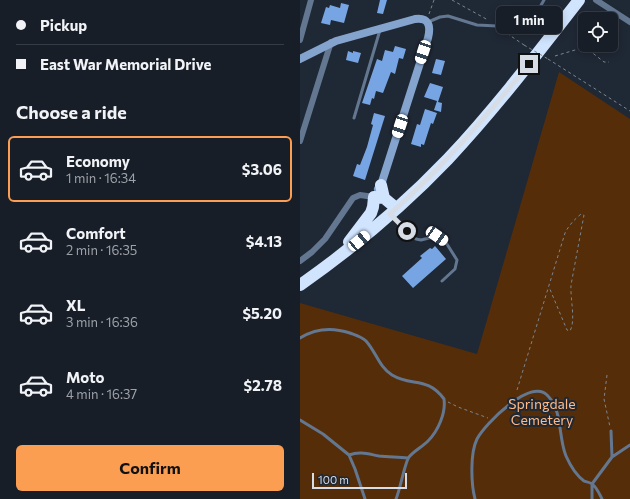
<!DOCTYPE html>
<meta charset="utf-8">
<style>
body{margin:0;font-family:Commissioner,sans-serif;background:#202730;color:#f1f3f6;height:100vh;display:flex;flex-direction:column;font-size:15px;white-space:nowrap}
*{box-sizing:border-box;margin:0}
p{font-size:13px;color:#9ea2a8}
.icon{flex:none;width:22px;height:22px;fill:none;stroke:currentColor;stroke-width:2;stroke-linecap:round;stroke-linejoin:round}
.map{position:relative;flex:1;overflow:hidden}
.drawer{display:flex;flex-direction:column;background:#171e28;width:300px}
.drawer>*{flex:none}
.banner{display:grid;align-content:center;height:88px;padding:0 16px;background:#171e28}
.fabs{position:absolute;left:278px;top:12px;display:grid;gap:8px}
.fabs a{display:grid;place-items:center;width:40px;height:40px;border-radius:6px;background:#171e28;box-shadow:0 2px 10px #0003,0 0 0 1px #363c45;font-size:20px}
.scale{position:absolute;left:12px;bottom:10px;width:95px;box-sizing:border-box;padding-left:4px;border:2px solid #d7dde6;border-top:0;font-size:11px;line-height:14px;white-space:nowrap;color:#d7dde6;-webkit-text-stroke:3px #1f2835;paint-order:stroke}
.end{position:absolute;width:18px;height:18px;margin:-9px;border:5px solid #d7dde6;background:#111;box-shadow:0 0 0 2px #111}
.from{border-radius:50%}
.bubble{position:absolute;height:28px;border-radius:6px;background:#171e28;box-shadow:0 2px 10px #0003,0 0 0 1px #363c45;font-size:13px;font-weight:700;line-height:28px;text-align:center}
.car{position:absolute;width:12px;height:24px;margin:-12px -6px;border-radius:5px;box-shadow:0 0 3px 1px #0007;background:linear-gradient(#fff 24%,#345 0 40%,#fff 0 76%,#345 0 86%,#fff 0)}
.banner b{display:flex;align-items:center;gap:14px;height:38px;font-size:15px}
.banner b+b{border-top:1px solid #363c45}
.banner i{width:10px;height:10px;background:#f1f3f6}
ul{padding:0;list-style:none}
li{display:flex;align-items:center;gap:12px;height:66px;margin:0 8px 6px;padding:0 8px;border:2px solid transparent;border-radius:6px}
li div{flex:1}
li b{display:block;font-size:15px}
li em{font-style:normal;font-weight:700}
li.current{border-color:#fb9e52}
li>.icon{width:36px;height:36px;stroke-width:1.5}
h2{padding:0 16px;font-size:18px;line-height:48px}
.cta{display:flex;gap:8px;margin-top:auto;padding:8px 16px}
.cta a{flex:1;height:46px;border-radius:6px;background:#fb9e52;color:#111;font-size:16px;font-weight:700;line-height:46px;text-align:center}
main{display:flex;flex:1;min-height:0}
.map>svg:first-child{display:block}
</style>
<main>
<section class="drawer">
<div class="banner">
<b><i class="from"></i>Pickup</b>
<b><i></i>East War Memorial Drive</b>
</div>
<h2>Choose a ride</h2>
<ul>
<li class="current"><svg class="icon" aria-label="car" viewBox="0 0 24 24"><path d="M5 17H2v-5l4-1 3-4h7l3 4 3 1v5h-3M9 17h6M6 11h13"/><circle cx="7" cy="17" r="2"/><circle cx="17" cy="17" r="2"/></svg><div><b>Economy</b><p>1 min · 16:34</p></div><em>$3.06</em></li>
<li><svg class="icon" aria-label="car" viewBox="0 0 24 24"><path d="M5 17H2v-5l4-1 3-4h7l3 4 3 1v5h-3M9 17h6M6 11h13"/><circle cx="7" cy="17" r="2"/><circle cx="17" cy="17" r="2"/></svg><div><b>Comfort</b><p>2 min · 16:35</p></div><em>$4.13</em></li>
<li><svg class="icon" aria-label="car" viewBox="0 0 24 24"><path d="M5 17H2v-5l4-1 3-4h7l3 4 3 1v5h-3M9 17h6M6 11h13"/><circle cx="7" cy="17" r="2"/><circle cx="17" cy="17" r="2"/></svg><div><b>XL</b><p>3 min · 16:36</p></div><em>$5.20</em></li>
<li><svg class="icon" aria-label="car" viewBox="0 0 24 24"><path d="M5 17H2v-5l4-1 3-4h7l3 4 3 1v5h-3M9 17h6M6 11h13"/><circle cx="7" cy="17" r="2"/><circle cx="17" cy="17" r="2"/></svg><div><b>Moto</b><p>4 min · 16:37</p></div><em>$2.78</em></li>
</ul>
<div class="cta"><a>Confirm</a></div>
</section>
<div class="map">
<svg width="330" height="499" viewBox="0 0 330 499">
<rect width="100%" height="100%" fill="#1f2835"/>
<path fill="#552d08" d="M 259,72 L 330,119 L 330,499 L 0,499 L 0,303 L 177,354 Z"/>
<path fill="#77a5e3" d="M 80,0 L 87,0 L 83,14 L 77,13 Z
M 41,3 L 49,5 L 44,23 L 31,20 L 30,25 L 21,23 L 26,7 L 29,8 L 30,5 L 40,8 Z
M 95,46 L 106,49 L 103,59 L 99,58 L 95,74 L 91,72 L 83,93 L 76,91 L 74,99 L 72,98 L 70,105 L 62,103 L 77,59 L 82,61 L 85,50 L 93,52 Z
M 48,51 L 53,53 L 53,51 L 61,53 L 58,63 L 46,60 Z
M 136,59 L 145,61 L 141,75 L 132,73 Z
M 130,83 L 143,87 L 138,102 L 142,103 L 141,112 L 134,110 L 137,101 L 124,97 Z
M 125,109 L 137,113 L 133,124 L 131,123 L 124,145 L 121,144 L 121,147 L 111,144 L 117,124 L 120,125 Z
M 74,113 L 85,116 L 65,180 L 53,176 L 57,164 L 60,165 L 67,147 L 73,125 L 71,124 Z
M 135,246 L 146,259 L 113,288 L 102,276 L 122,258 L 120,256 L 130,248 L 132,249 Z"/>
<g fill="none" stroke-linecap="round" stroke-linejoin="round">
<path stroke="#7d8590" stroke-width="1" stroke-dasharray="3 3" stroke-linecap="butt" d="M 152,0 L 188,20
M 129,14 L 134,0
M 202,30 L 224,45
M 255,56 L 285,47 L 304,62 L 309,62
M 248,59 L 330,111
M 307,375 L 304,399 L 310,427
M 217,390 L 265,233 C 269,225 274,220 281,214 L 284,215 L 271,285 C 270,298 276,320 270,331 L 267,330 L 249,287
M 148,402 L 158,407 L 188,418"/>
<path stroke="#637791" stroke-width="3" d="M 128,22 L 140,17 L 148,16 L 177,25 L 197,26 L 228,19 L 240,7 L 244,0
M 54,118 L 80,30
M 93,217 L 116,239 L 121,240 L 137,236 L 145,241 L 157,260 L 155,269 L 142,281
M 0,338 C 16,328 32,327 50,333 C 55,335 62,337 66,341 C 76,352 79,367 92,375 C 112,387 127,376 144,399 C 146,413 138,431 128,441 C 122,447 114,451 109,457 C 105,462 100,490 96,499
M 0,420 L 23,434 L 49,455 L 55,469 L 65,499
M 311,431 L 312,457
M 49,455 C 60,451 68,454 79,456 C 89,457 98,457 108,458
M 175,499 C 171,484 170,453 177,439 C 185,424 231,377 248,396 C 263,412 258,437 266,456 C 270,465 276,475 284,481 C 286,482 290,482 292,484 C 296,486 300,495 302,499
M 292,499 L 292,484 L 312,457 L 330,445"/>
<path stroke="#637791" stroke-width="6" d="M 296,0 L 330,22
M 0,40 L 11,0
M 0,141 L 31,42
M 0,261 L 12,252 L 25,239 L 53,198 L 60,195 L 74,197"/>
<path stroke="#84a3cd" stroke-width="8" d="M 0,59 L 36,41 L 115,19 C 129,17 131,26 128,38 L 81,185 L 78,189"/>
<path stroke="#d0e4fe" stroke-width="12" d="M 81,185 L 84,198
M 49,242 L 71,213 L 73,207 L 74,197 L 84,198 L 96,208
M 0,285 C 53,248 103,206 148,159 C 195,109 237,54 279,0"/>
<path stroke="#7d8590" stroke-width="1" stroke-dasharray="3 3" stroke-linecap="butt" d="M 224,45 L 248,59"/>
</g>
<g fill="none" stroke-linecap="round" stroke-linejoin="round">
<path stroke="#d7dde6" stroke-width="5" d="M 107,231 L 90,214 C 141,169 186,117 229,64"/>
</g>
<g text-anchor="middle" dominant-baseline="central" stroke-width="4" stroke-linejoin="round" paint-order="stroke">
<g font-size="14" fill="#ffb984" stroke="#1f2835">
<text x="242" y="403">Springdale<tspan x="242" dy="16">Cemetery</tspan></text>
</g>
</g>
</svg>
<div class="fabs">
<a><svg class="icon" aria-label="locate" viewBox="0 0 24 24"><circle cx="12" cy="12" r="6"/><path d="M12 2v4M12 18v4M2 12h4M18 12h4"/></svg></a>
</div>
<div class="scale">100 m</div>
<i class="end from" style="left:107px;top:231px"></i>
<i class="end" style="left:229px;top:64px"></i>
<div class="bubble" style="left:196px;top:6px;width:66px">1 min</div>
<i class="car" style="left:123px;top:52px;rotate:198deg"></i>
<i class="car" style="left:100px;top:126px;rotate:198deg"></i>
<i class="car" style="left:137px;top:236px;rotate:124deg"></i>
<i class="car" style="left:59px;top:241px;rotate:50deg"></i>
</div>
</main>
